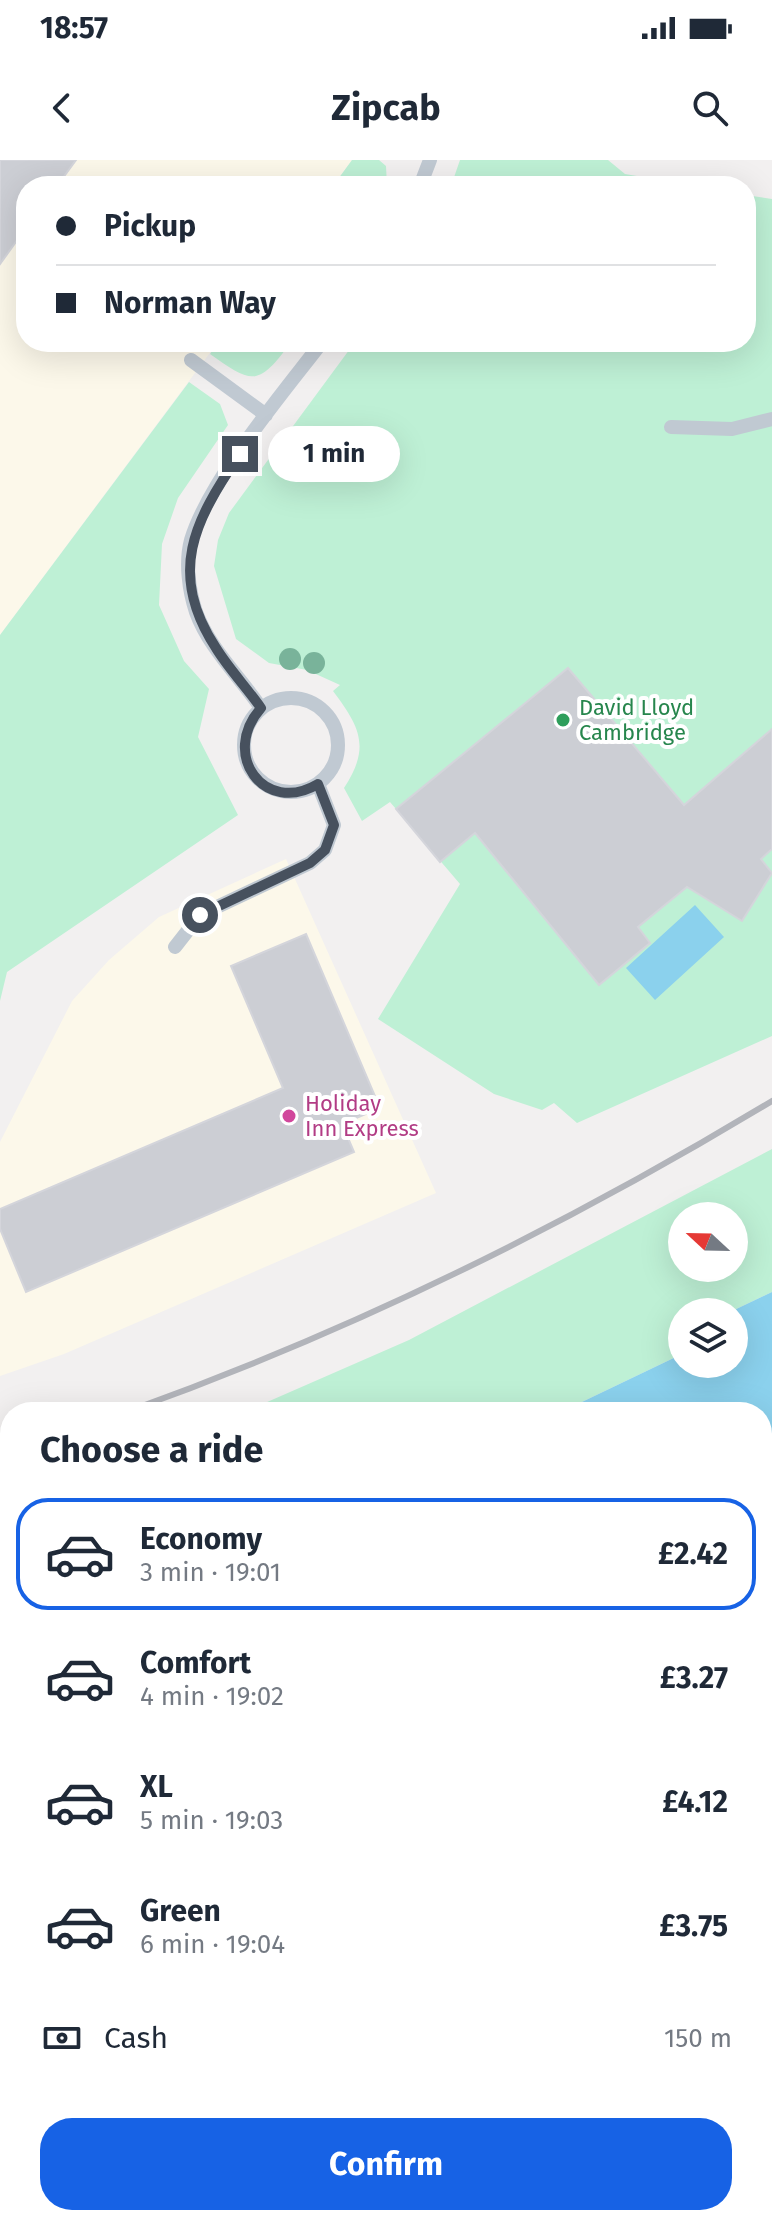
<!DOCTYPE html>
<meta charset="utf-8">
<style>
body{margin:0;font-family:"Fira Sans",sans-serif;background:#f2f2f3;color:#1f2937;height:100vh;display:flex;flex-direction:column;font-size:30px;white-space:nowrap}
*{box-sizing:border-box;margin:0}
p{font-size:26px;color:#747a83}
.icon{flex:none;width:44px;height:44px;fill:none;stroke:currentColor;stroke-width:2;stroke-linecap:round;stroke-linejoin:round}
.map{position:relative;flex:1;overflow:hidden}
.panel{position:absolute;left:0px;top:1242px;width:772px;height:824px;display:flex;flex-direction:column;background:#fff;border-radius:32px 32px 0 0;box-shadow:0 8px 32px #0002}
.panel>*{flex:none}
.guide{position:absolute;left:16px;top:16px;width:740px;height:176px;border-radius:32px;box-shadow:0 8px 32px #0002;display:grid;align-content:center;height:176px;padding:0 40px;background:#fff}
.needle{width:52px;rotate:292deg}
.controls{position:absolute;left:668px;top:1042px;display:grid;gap:16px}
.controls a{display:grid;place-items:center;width:80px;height:80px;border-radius:50%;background:#fff;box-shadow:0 8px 32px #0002;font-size:40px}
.end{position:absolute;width:36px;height:36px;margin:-18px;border:10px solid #47515e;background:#fff;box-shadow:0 0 0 4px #fff}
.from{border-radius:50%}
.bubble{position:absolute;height:56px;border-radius:28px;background:#fff;box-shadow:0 8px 32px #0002;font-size:26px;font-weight:700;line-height:56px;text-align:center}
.guide b{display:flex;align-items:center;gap:28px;height:76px;font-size:30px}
.guide b+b{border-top:2px solid #e0e1e3}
.guide i{width:20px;height:20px;background:#1f2937}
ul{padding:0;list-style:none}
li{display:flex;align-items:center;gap:24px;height:112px;margin:0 16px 12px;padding:0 24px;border:4px solid transparent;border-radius:32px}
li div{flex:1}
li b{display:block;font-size:30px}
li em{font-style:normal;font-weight:700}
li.on{border-color:#1762e5}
li>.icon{width:72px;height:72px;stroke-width:1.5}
h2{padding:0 40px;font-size:36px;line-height:96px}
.pay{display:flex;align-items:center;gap:20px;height:88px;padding:0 40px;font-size:30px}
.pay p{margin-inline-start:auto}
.button{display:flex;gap:16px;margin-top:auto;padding:16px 40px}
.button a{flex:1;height:92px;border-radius:32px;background:#1762e5;color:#fff;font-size:32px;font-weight:700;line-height:92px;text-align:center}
.status{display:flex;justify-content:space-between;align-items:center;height:56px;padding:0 40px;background:#fff;direction:ltr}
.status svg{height:22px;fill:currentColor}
header{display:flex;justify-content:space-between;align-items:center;height:104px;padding:0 40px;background:#fff;font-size:36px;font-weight:700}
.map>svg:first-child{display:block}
</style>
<div class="status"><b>18:57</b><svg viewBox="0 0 49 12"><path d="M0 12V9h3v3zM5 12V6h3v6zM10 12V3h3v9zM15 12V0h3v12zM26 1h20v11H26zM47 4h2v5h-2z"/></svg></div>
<header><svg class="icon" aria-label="back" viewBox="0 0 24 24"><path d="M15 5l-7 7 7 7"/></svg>Zipcab<svg class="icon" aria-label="search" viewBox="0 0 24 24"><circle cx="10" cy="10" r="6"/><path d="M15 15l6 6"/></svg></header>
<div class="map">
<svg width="772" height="2066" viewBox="0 0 772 2066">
<rect width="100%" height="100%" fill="#f2f0f0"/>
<path fill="#fcf8ea" d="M 0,0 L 352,0 L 333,26 L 26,26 L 26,182 L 218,182 L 0,475 Z
M 286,699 L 436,1033 L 64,1194 L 0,1216 L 0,982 L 72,841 L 109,800 L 159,757 Z"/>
<path fill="#bef0d5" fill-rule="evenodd" d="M 352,0 L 379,0 L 386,6 L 387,26 L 333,26 Z
M 460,0 L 608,0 L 625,14 L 696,26 L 451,26 Z
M 746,35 L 772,39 L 772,876 L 577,963 L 554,943 L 542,950 L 494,934 L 378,859 L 460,724 L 390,642 L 362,661 L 344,628 C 371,587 360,567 333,531 L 340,525 L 307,510 L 269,503 L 236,479 L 214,406 L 218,380 L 229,353 L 355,182 L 746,182 Z
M 218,182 L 291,182 C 259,226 253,225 210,194 Z
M 189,222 L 220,244 L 228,265 L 178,338 L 162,384 L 159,445 L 184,501 L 209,529 L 198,577 L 238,655 L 7,812 L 0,841 L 0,475 Z
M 772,989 L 772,1132 L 730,1152 L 682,1152 L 682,1194 L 561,1252 L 244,1252 L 409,1180 ZM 682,1056 L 734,1056 L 734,1108 L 682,1108 Z
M 10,1328 L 10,1551 L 0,1561 L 0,1331 Z
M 772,1935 L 772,2066 L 573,2066 L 585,2056 L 762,2056 L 762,1940 Z"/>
<path fill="#8bd1ed" d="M 695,745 L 724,777 L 655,840 L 626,808 Z
M 772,1132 L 772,1935 L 762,1940 L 762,1252 L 561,1252 L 682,1194 L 682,1204 L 734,1204 L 734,1152 L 730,1152 Z
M 10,1551 L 10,2056 L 585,2056 L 573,2066 L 0,2066 L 0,1561 Z"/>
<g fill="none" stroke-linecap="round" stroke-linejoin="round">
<path stroke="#8bd1ed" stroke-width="9" d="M 747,2066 L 772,2050"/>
</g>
<path fill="#ccced4" stroke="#d4d5db" stroke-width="2" d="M 0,0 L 76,0 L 57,26 L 26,26 L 26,68 L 0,104 Z
M 568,508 L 684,645 L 772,569 L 772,689 L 761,699 L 772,713 L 742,761 L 687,727 L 638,767 L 650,783 L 599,825 L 475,673 L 440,702 L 396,649 Z
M 306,774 L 380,948 L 342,964 L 354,992 L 26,1132 L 0,1069 L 0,1049 L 283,928 L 231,806 Z"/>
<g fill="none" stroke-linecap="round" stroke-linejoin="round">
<path stroke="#c0c9d2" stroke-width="14" d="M 420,26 L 430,0
M 191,200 L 266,255
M 671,267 L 732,269 L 772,259
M244 585a47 47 0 1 1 94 0a47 47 0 1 1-94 0Z
M 261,548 C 240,517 209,488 196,452 C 189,431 185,402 191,380 C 209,320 283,233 322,182
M 175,787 L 200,755 L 310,703 L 325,690 L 334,665 L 318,624"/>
<path stroke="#b2b4ba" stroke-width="6" d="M 126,1252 C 352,1171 567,1065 772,941
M 0,1296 L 10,1293"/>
</g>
<g fill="#79b39a">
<circle cx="290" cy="499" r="11"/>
<circle cx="314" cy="503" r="11"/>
</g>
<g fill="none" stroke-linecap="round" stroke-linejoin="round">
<path stroke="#47515e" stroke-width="10" d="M 200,755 L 310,703 L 325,690 L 334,665 L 318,624 C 264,656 220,594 261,548 C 247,528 229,509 216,488 C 167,413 194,361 240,294"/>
</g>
<circle fill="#2e9e5b" stroke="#fff" stroke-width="3" cx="563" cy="560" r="8"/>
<circle fill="#d1479c" stroke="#fff" stroke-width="3" cx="289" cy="956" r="8"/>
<g text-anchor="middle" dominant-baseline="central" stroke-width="8" stroke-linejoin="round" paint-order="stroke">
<g font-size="22" fill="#27864d" stroke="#fff" text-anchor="start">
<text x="579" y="547">David Lloyd<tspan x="579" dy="25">Cambridge</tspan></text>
</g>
<g font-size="22" fill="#b23c85" stroke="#fff" text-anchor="start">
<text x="305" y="943">Holiday<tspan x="305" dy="25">Inn Express</tspan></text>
</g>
</g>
</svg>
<div class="controls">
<a><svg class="needle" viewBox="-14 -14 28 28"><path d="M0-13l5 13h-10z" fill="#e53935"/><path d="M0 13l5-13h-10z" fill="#747a83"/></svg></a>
<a><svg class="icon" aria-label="layers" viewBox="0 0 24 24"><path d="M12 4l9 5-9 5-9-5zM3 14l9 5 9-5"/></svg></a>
</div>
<i class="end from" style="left:200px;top:755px"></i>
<i class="end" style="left:240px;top:294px"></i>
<div class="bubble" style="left:268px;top:266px;width:132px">1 min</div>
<div class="guide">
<b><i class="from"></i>Pickup</b>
<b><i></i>Norman Way</b>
</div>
<section class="panel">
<h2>Choose a ride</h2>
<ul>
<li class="on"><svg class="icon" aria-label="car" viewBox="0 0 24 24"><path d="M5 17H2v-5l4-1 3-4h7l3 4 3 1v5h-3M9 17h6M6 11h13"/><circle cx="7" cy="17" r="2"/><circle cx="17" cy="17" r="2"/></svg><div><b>Economy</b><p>3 min · 19:01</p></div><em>£2.42</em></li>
<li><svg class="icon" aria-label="car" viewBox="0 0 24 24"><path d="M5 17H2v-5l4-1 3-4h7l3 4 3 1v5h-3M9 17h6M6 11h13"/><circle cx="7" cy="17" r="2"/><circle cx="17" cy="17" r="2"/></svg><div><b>Comfort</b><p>4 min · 19:02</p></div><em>£3.27</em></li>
<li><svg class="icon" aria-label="car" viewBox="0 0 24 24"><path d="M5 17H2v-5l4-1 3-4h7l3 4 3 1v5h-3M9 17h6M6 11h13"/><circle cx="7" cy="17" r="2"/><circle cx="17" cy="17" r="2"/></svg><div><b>XL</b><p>5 min · 19:03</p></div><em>£4.12</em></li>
<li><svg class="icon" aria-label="car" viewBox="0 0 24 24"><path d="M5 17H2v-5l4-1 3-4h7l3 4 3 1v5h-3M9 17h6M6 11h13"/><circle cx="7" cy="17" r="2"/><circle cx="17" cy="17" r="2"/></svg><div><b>Green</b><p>6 min · 19:04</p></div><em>£3.75</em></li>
</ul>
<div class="pay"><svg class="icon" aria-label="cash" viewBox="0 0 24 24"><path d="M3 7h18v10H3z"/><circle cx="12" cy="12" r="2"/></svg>Cash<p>150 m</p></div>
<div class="button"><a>Confirm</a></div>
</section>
</div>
